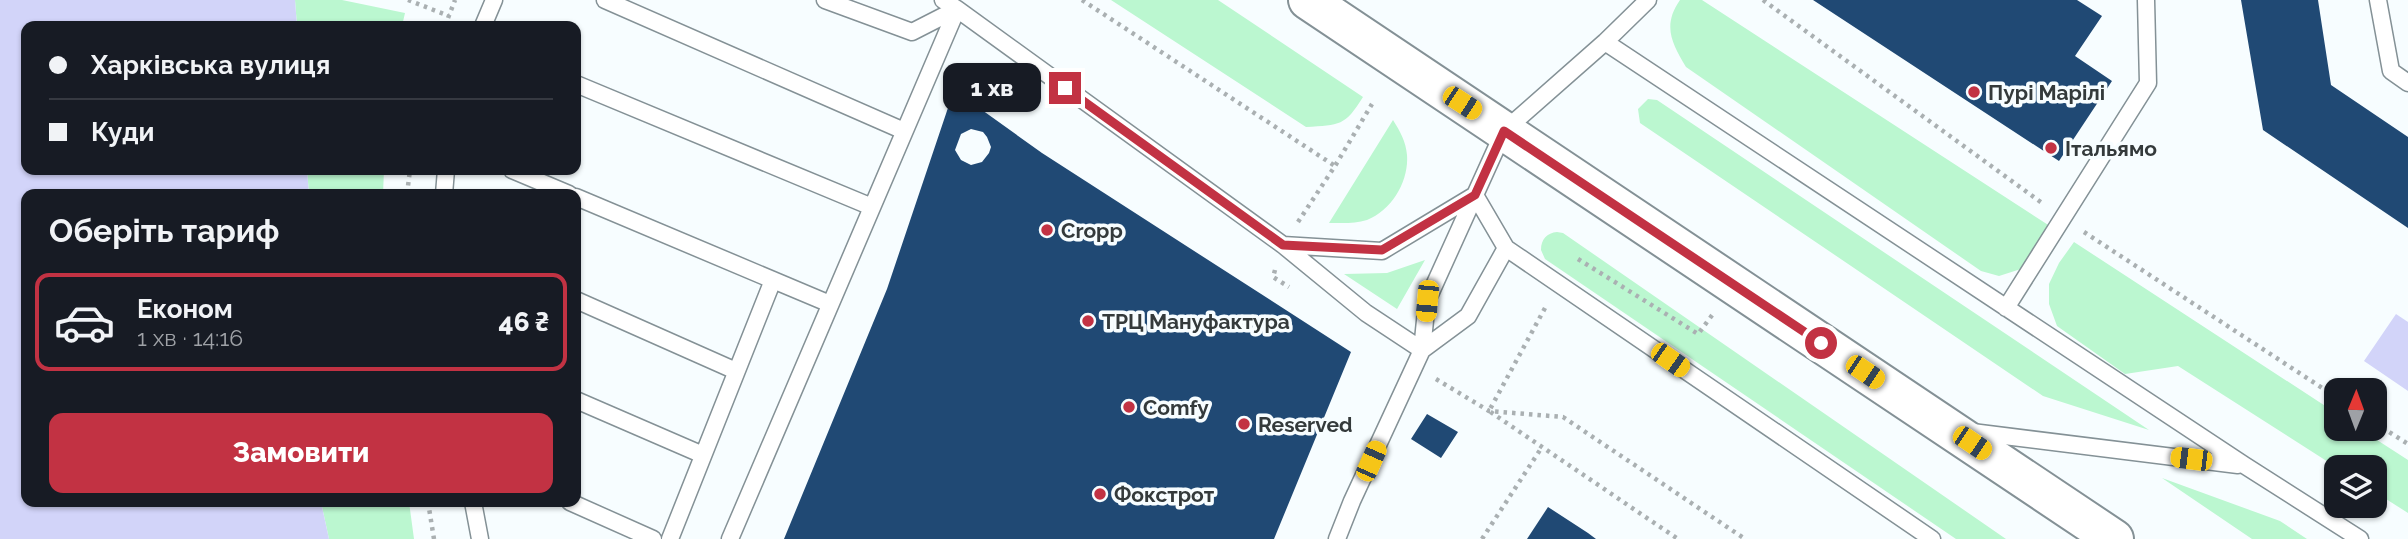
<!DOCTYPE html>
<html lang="uk">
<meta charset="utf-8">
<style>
body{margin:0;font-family:Raleway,sans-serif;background:#20242c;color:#f1f3f6;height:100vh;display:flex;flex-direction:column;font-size:26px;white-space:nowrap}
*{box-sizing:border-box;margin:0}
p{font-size:23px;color:#9ea1a6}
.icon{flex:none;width:38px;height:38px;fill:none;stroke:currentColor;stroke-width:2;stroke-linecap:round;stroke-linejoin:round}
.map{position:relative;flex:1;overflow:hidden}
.sheet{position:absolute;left:21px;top:189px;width:560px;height:318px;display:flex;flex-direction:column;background:#171b24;border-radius:14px;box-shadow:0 2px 5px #0004}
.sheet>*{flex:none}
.banner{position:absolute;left:21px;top:21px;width:560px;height:154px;border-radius:14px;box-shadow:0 2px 5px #0004;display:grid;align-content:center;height:154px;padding:0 28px;background:#171b24}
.needle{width:46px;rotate:1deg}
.controls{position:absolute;left:2324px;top:378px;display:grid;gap:14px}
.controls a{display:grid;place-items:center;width:63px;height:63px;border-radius:14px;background:#171b24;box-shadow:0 2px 5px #0004;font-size:35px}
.end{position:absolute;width:32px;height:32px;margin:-16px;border:9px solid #c23243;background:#fff;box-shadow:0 0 0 4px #fff}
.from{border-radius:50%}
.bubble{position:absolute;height:49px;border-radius:14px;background:#171b24;box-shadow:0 2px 5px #0004;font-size:23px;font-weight:800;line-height:49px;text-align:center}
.car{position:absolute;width:21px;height:42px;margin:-21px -10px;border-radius:9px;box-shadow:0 0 5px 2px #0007;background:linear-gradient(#f5c518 24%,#345 0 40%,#f5c518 0 76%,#345 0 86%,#f5c518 0)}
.banner b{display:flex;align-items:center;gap:24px;height:66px;font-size:26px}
.banner b+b{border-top:2px solid #363941}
.banner i{width:18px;height:18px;background:#f1f3f6}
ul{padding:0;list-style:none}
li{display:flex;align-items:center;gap:21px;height:98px;margin:0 14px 10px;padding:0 14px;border:4px solid transparent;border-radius:14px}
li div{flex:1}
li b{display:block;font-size:26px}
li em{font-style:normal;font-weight:800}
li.on{border-color:#c23243}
li>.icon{width:63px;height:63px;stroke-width:1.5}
h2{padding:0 28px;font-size:32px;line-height:84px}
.button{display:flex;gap:14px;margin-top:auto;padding:14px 28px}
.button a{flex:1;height:80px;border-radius:14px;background:#c23243;color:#fff;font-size:28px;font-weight:800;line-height:80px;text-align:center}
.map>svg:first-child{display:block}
</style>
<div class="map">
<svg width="2408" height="539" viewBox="0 0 2408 539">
<rect width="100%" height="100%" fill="#f7fdff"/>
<path fill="#bbf7d0" d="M 295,0 L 342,0 L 405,13 L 402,26 L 297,26 Z
M 1111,0 L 1218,0 L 1363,97 C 1345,126 1340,125 1306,127 Z
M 1680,0 L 1702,0 L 2056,230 L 2024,268 L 1999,276 L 1981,271 L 1686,67 C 1672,43 1662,26 1680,0 Z
M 1648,99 L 1657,100 L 2149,430 L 2043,396 L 1640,123 L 1638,109 Z
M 1393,120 C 1400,131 1406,142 1407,155 C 1409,181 1392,210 1367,220 C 1355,224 1342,223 1329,223 Z
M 307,170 L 384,170 L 383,194 L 309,194 Z
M 1557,232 L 1563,233 L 2006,539 L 1956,539 L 1545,259 L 1541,250 C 1541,239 1547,233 1557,232 Z
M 2074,242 L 2336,413 L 2336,429 L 2360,429 L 2408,460 L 2408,513 L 2375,492 L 2375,467 L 2336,467 L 2178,366 L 2125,374 L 2057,326 L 2049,304 L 2049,284 L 2059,263 Z
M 1425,260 L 1397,309 L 1344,274 L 1387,273 Z
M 2162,478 L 2280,521 L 2307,539 L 2252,539 Z
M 321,502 L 409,502 L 414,539 L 329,539 Z"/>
<path fill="#d2d4f9" d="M 0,0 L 295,0 L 297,26 L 26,26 L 26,170 L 307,170 L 309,194 L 26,194 L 26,502 L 321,502 L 329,539 L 0,539 Z
M 2396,314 L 2408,322 L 2408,391 L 2364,361 Z"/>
<path fill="#204974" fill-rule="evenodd" d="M 1813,0 L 2077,0 L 2102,16 L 2075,56 L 2112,81 L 2059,161 Z
M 2241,0 L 2318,0 L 2331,85 L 2408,137 L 2408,228 L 2263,130 Z
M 954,90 L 1042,153 L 1351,352 L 1274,539 L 784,539 L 887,289 ZM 971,129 L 983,132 L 987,137 L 991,147 L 989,153 L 982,162 L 971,165 L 961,160 L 955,150 L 961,134 Z
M 1427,414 L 1458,432 L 1441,458 L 1411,439 Z
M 1548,507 L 1588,533 L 1596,539 L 1527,539 Z"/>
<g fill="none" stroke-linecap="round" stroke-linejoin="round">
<g stroke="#849196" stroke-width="19">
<path id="lane" d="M 605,0 L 904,131
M 825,0 L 912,32 L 957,9 L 1283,245 L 1366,313 L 1422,350
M 2378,0 L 2391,71 L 2408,83
M 483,26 L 494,0
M 1605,42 L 2244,465 L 2360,539
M 576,84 L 872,207
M 512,170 L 569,194
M 444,194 L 446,170
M 1475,195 L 1506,248 L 1932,539
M 576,197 L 830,304
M 1283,245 L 1382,251 L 1475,195
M 576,300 L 736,371
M 2006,308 L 2148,83 L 2146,0
M 1422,350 L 1427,301 L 1504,131 L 1605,42 L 1648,0
M 576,400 L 703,455
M 1972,432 L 2238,465
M 473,502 L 480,539
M 570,502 L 653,539
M 670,539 L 773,280
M 730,539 L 957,9 L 943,0
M 1337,539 L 1352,501 L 1422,350 L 1468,316 L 1506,248"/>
</g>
<g stroke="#849196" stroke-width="42">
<path id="primary" d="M 1308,0 L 2114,539"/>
</g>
<path stroke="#aab0b2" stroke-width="4.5" stroke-dasharray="3.5 5" stroke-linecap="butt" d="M 408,0 L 449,16
M 1082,0 L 1335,166
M 1763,0 L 2042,203
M 445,26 L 455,0
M 407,194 L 410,170
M 1298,222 L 1335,166 L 1372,104
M 2084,232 L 2336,397
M 1578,259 L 1698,334 L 1713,314
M 1275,270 L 1273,277 L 1289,287
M 1545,308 L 1489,411 L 1678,539
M 1436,379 L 1489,411 L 1563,417 L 1745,539
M 2375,423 L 2408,444
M 428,502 L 434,539
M 1482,539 L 1542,447"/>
<use href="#lane" stroke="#fff" stroke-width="16"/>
<use href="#primary" stroke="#fff" stroke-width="38"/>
</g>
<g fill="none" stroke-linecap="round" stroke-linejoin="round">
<path stroke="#c23243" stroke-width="9" d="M 1065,88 L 1283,245 L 1382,250 L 1475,195 L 1504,131 L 1821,343"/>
</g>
<g fill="#c23243" stroke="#f7fdff" stroke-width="2.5">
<circle cx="1974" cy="92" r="7"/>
<circle cx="2051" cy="148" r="7"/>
<circle cx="1047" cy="230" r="7"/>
<circle cx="1088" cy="321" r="7"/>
<circle cx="1129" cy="407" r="7"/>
<circle cx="1244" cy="424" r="7"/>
<circle cx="1100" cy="494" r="7"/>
</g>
<g text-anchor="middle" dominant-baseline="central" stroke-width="7" stroke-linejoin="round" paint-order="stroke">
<g font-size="21" font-weight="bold" fill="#343a3b" stroke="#f7fdff" text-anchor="start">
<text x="1988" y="92">Пурі Марілі</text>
<text x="2065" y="148">Італьямо</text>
<text x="1061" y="230">Cropp</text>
<text x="1102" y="321">ТРЦ Мануфактура</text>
<text x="1143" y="407">Comfy</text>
<text x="1258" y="424">Reserved</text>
<text x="1114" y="494">Фокстрот</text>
</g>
</g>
</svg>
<div class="controls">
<a><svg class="needle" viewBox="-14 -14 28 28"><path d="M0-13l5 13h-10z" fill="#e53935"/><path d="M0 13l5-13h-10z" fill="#9ea1a6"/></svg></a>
<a><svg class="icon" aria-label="layers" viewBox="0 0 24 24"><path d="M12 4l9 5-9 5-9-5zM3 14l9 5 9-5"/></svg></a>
</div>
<i class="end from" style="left:1821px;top:343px"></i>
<i class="end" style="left:1065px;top:88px"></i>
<div class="bubble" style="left:943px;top:63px;width:98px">1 хв</div>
<i class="car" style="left:1462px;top:103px;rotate:123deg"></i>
<i class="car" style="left:1427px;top:301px;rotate:185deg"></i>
<i class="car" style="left:1670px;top:360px;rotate:125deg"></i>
<i class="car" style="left:1865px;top:372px;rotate:124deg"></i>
<i class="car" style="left:1972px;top:443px;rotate:124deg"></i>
<i class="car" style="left:2191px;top:459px;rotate:277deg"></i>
<i class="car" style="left:1371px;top:461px;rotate:24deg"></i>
<div class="banner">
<b><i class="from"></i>Харківська вулиця</b>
<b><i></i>Куди</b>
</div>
<section class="sheet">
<h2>Оберіть тариф</h2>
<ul>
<li class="on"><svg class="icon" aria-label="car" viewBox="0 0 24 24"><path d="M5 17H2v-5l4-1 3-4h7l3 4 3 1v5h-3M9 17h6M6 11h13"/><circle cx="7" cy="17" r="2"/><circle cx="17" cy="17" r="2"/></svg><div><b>Економ</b><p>1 хв · 14:16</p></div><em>46 ₴</em></li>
</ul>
<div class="button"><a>Замовити</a></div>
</section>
</div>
